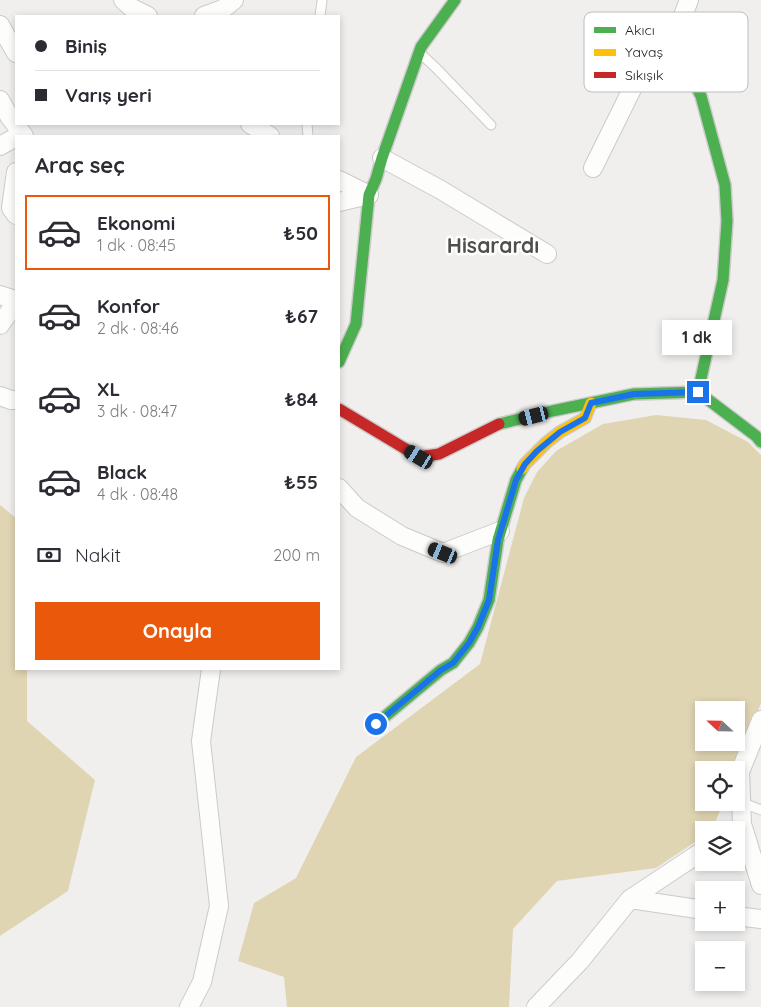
<!DOCTYPE html>
<html lang="tr">
<meta charset="utf-8">
<style>
body{margin:0;font-family:Quicksand,sans-serif;background:#f7f7f7;color:#2b2b33;height:100vh;display:flex;flex-direction:column;font-size:19px;white-space:nowrap}
*{box-sizing:border-box;margin:0}
p{font-size:16px;color:#7c7c81}
.icon{flex:none;width:28px;height:28px;fill:none;stroke:currentColor;stroke-width:2;stroke-linecap:round;stroke-linejoin:round}
.map{position:relative;flex:1;overflow:hidden}
.sheet{position:absolute;left:15px;top:135px;width:325px;height:535px;display:flex;flex-direction:column;background:#fff;border-radius:0px;box-shadow:0 2px 8px #0003}
.sheet>*{flex:none}
.guide{position:absolute;left:15px;top:15px;width:325px;height:110px;border-radius:0px;box-shadow:0 2px 8px #0003;display:grid;align-content:center;height:110px;padding:0 20px;background:#fff}
.needle{width:32px;rotate:292deg}
.buttons{position:absolute;left:695px;top:701px;display:grid;gap:10px}
.buttons a{display:grid;place-items:center;width:50px;height:50px;border-radius:0px;background:#fff;box-shadow:0 2px 8px #0003;font-size:25px}
.end{position:absolute;width:22px;height:22px;margin:-11px;border:6px solid #1a73e8;background:#fff;box-shadow:0 0 0 2px #fff}
.from{border-radius:50%}
.bubble{position:absolute;height:35px;border-radius:0px;background:#fff;box-shadow:0 2px 8px #0003;font-size:16px;font-weight:700;line-height:35px;text-align:center}
.car{position:absolute;width:15px;height:30px;margin:-15px -8px;border-radius:6px;box-shadow:0 0 4px 1px #0007;background:linear-gradient(#222 24%,#8ab4d8 0 40%,#222 0 76%,#8ab4d8 0 86%,#222 0)}
.guide b{display:flex;align-items:center;gap:18px;height:48px;font-size:19px}
.guide b+b{border-top:1px solid #e1e1e2}
.guide i{width:12px;height:12px;background:#2b2b33}
ul{padding:0;list-style:none}
li{display:flex;align-items:center;gap:15px;height:75px;margin:0 10px 8px;padding:0 10px;border:2px solid transparent;border-radius:0px}
li div{flex:1}
li b{display:block;font-size:19px}
li em{font-style:normal;font-weight:700}
li.selected{border-color:#ea580c}
li>.icon{width:45px;height:45px;stroke-width:1.5}
h2{padding:0 20px;font-size:22px;line-height:60px}
.pay{display:flex;align-items:center;gap:12px;height:55px;padding:0 20px;font-size:19px}
.pay p{margin-inline-start:auto}
.button{display:flex;gap:10px;margin-top:auto;padding:10px 20px}
.button a{flex:1;height:58px;border-radius:0px;background:#ea580c;color:#fff;font-size:20px;font-weight:700;line-height:58px;text-align:center}
.map>svg:first-child{display:block}
</style>
<div class="map">
<svg width="761" height="1007" viewBox="0 0 761 1007">
<rect width="100%" height="100%" fill="#f0efee"/>
<path fill="#e0d5b3" fill-rule="evenodd" d="M 656,415 L 706,420 L 748,442 L 761,455 L 761,703 L 735,770 L 704,770 L 704,802 L 723,803 L 712,830 L 704,830 L 704,836 L 656,868 L 557,881 L 513,929 L 509,1007 L 287,1007 L 284,977 L 238,961 L 254,903 L 296,878 L 356,757 L 480,664 L 524,498 L 537,472 L 556,451 L 603,424 ZM 704,710 L 736,710 L 736,742 L 704,742 Z
M 0,505 L 16,518 L 16,669 L 27,669 L 27,721 L 95,780 L 68,891 L 0,936 Z"/>
<g fill="none" stroke-linecap="round" stroke-linejoin="round">
<g stroke="#cccbca" stroke-width="11">
<path id="lane" d="M 320,16 L 322,1
M 421,54 L 437,69 L 491,125
M 307,124 L 308,136
M 741,802 L 761,810"/>
</g>
<g stroke="#cccbca" stroke-width="20">
<path id="street" d="M 123,0 L 132,8 L 148,16
M 204,16 L 223,9 L 234,0
M 0,25 L 16,53
M 0,100 L 9,116 L 24,136
M 250,124 L 270,136
M 0,146 L 16,137
M 382,158 L 441,190 L 547,254
M 593,168 L 636,81 L 652,56 L 673,41 L 689,0
M 16,172 L 11,208 L 16,215
M 339,180 L 369,195
M 339,202 L 369,195
M 0,295 L 16,300
M 0,325 L 16,302
M 0,396 L 11,400 L 16,400
M 339,488 L 357,508 L 402,536 L 443,553 L 500,531
M 761,720 L 740,772 L 742,824 L 761,885
M 630,899 L 704,850
M 736,916 L 761,919
M 189,1007 L 202,982 L 219,906 L 201,741 L 211,669
M 536,1007 L 580,961 L 630,899 L 704,910"/>
</g>
<g stroke="#cccbca" stroke-width="14">
<path id="fast" d="M 673,41 L 701,96 L 725,185 L 727,221 L 723,280 L 698,392
M 339,362 L 356,324 L 369,195 L 376,179 L 382,158 L 421,47 L 455,0
M 499,424 L 552,411 L 634,394 L 698,392 L 756,436 L 761,442
M 376,724 L 441,670 L 453,663 L 469,643 L 478,627 L 489,600 L 498,540 L 516,480 L 522,469"/>
</g>
<g stroke="#cccbca" stroke-width="14">
<path id="slow" d="M 522,469 L 525,464 L 547,442 L 560,432 L 585,418 L 591,403"/>
</g>
<g stroke="#cccbca" stroke-width="14">
<path id="jam" d="M 339,409 L 419,457 L 439,454 L 499,424"/>
</g>
<use href="#lane" stroke="#fdfdfc" stroke-width="9"/>
<use href="#street" stroke="#fdfdfc" stroke-width="18"/>
<use href="#fast" stroke="#4caf50" stroke-width="11"/>
<use href="#slow" stroke="#ffc107" stroke-width="11"/>
<use href="#jam" stroke="#c62828" stroke-width="11"/>
</g>
<g fill="none" stroke-linecap="round" stroke-linejoin="round">
<path stroke="#1a73e8" stroke-width="6" d="M 376,724 L 441,670 L 453,663 L 469,643 L 478,627 L 489,600 L 498,540 L 516,480 L 525,464 L 537,451 L 560,432 L 585,418 L 591,403 L 634,394 L 698,392"/>
</g>
<g text-anchor="middle" dominant-baseline="central" stroke-width="5" stroke-linejoin="round" paint-order="stroke">
<g font-size="21" font-weight="bold" fill="#504f4c" stroke="#fff">
<text x="493" y="245">Hisarardı</text>
</g>
</g>
<rect x="584" y="12" width="164" height="80" rx="8" fill="#fff" stroke="#bebdbd" stroke-width="1"/>
<rect x="594" y="27" width="22" height="6" fill="#4caf50"/>
<rect x="594" y="49" width="22" height="7" fill="#ffc107"/>
<rect x="594" y="72" width="22" height="6" fill="#c62828"/>
<g font-size="14" fill="#252423">
<text x="625" y="35">Akıcı</text>
<text x="625" y="57">Yavaş</text>
<text x="625" y="80">Sıkışık</text>
</g>
</svg>
<div class="buttons">
<a><svg class="needle" viewBox="-14 -14 28 28"><path d="M0-13l5 13h-10z" fill="#e53935"/><path d="M0 13l5-13h-10z" fill="#7c7c81"/></svg></a>
<a><svg class="icon" aria-label="locate" viewBox="0 0 24 24"><circle cx="12" cy="12" r="6"/><path d="M12 2v4M12 18v4M2 12h4M18 12h4"/></svg></a>
<a><svg class="icon" aria-label="layers" viewBox="0 0 24 24"><path d="M12 4l9 5-9 5-9-5zM3 14l9 5 9-5"/></svg></a>
<a>+</a>
<a>−</a>
</div>
<i class="end from" style="left:376px;top:724px"></i>
<i class="end" style="left:698px;top:392px"></i>
<div class="bubble" style="left:662px;top:320px;width:70px">1 dk</div>
<i class="car" style="left:534px;top:416px;rotate:256deg"></i>
<i class="car" style="left:419px;top:457px;rotate:301deg"></i>
<i class="car" style="left:443px;top:553px;rotate:292deg"></i>
<div class="guide">
<b><i class="from"></i>Biniş</b>
<b><i></i>Varış yeri</b>
</div>
<section class="sheet">
<h2>Araç seç</h2>
<ul>
<li class="selected"><svg class="icon" aria-label="car" viewBox="0 0 24 24"><path d="M5 17H2v-5l4-1 3-4h7l3 4 3 1v5h-3M9 17h6M6 11h13"/><circle cx="7" cy="17" r="2"/><circle cx="17" cy="17" r="2"/></svg><div><b>Ekonomi</b><p>1 dk · 08:45</p></div><em>₺50</em></li>
<li><svg class="icon" aria-label="car" viewBox="0 0 24 24"><path d="M5 17H2v-5l4-1 3-4h7l3 4 3 1v5h-3M9 17h6M6 11h13"/><circle cx="7" cy="17" r="2"/><circle cx="17" cy="17" r="2"/></svg><div><b>Konfor</b><p>2 dk · 08:46</p></div><em>₺67</em></li>
<li><svg class="icon" aria-label="car" viewBox="0 0 24 24"><path d="M5 17H2v-5l4-1 3-4h7l3 4 3 1v5h-3M9 17h6M6 11h13"/><circle cx="7" cy="17" r="2"/><circle cx="17" cy="17" r="2"/></svg><div><b>XL</b><p>3 dk · 08:47</p></div><em>₺84</em></li>
<li><svg class="icon" aria-label="car" viewBox="0 0 24 24"><path d="M5 17H2v-5l4-1 3-4h7l3 4 3 1v5h-3M9 17h6M6 11h13"/><circle cx="7" cy="17" r="2"/><circle cx="17" cy="17" r="2"/></svg><div><b>Black</b><p>4 dk · 08:48</p></div><em>₺55</em></li>
</ul>
<div class="pay"><svg class="icon" aria-label="cash" viewBox="0 0 24 24"><path d="M3 7h18v10H3z"/><circle cx="12" cy="12" r="2"/></svg>Nakit<p>200 m</p></div>
<div class="button"><a>Onayla</a></div>
</section>
</div>
